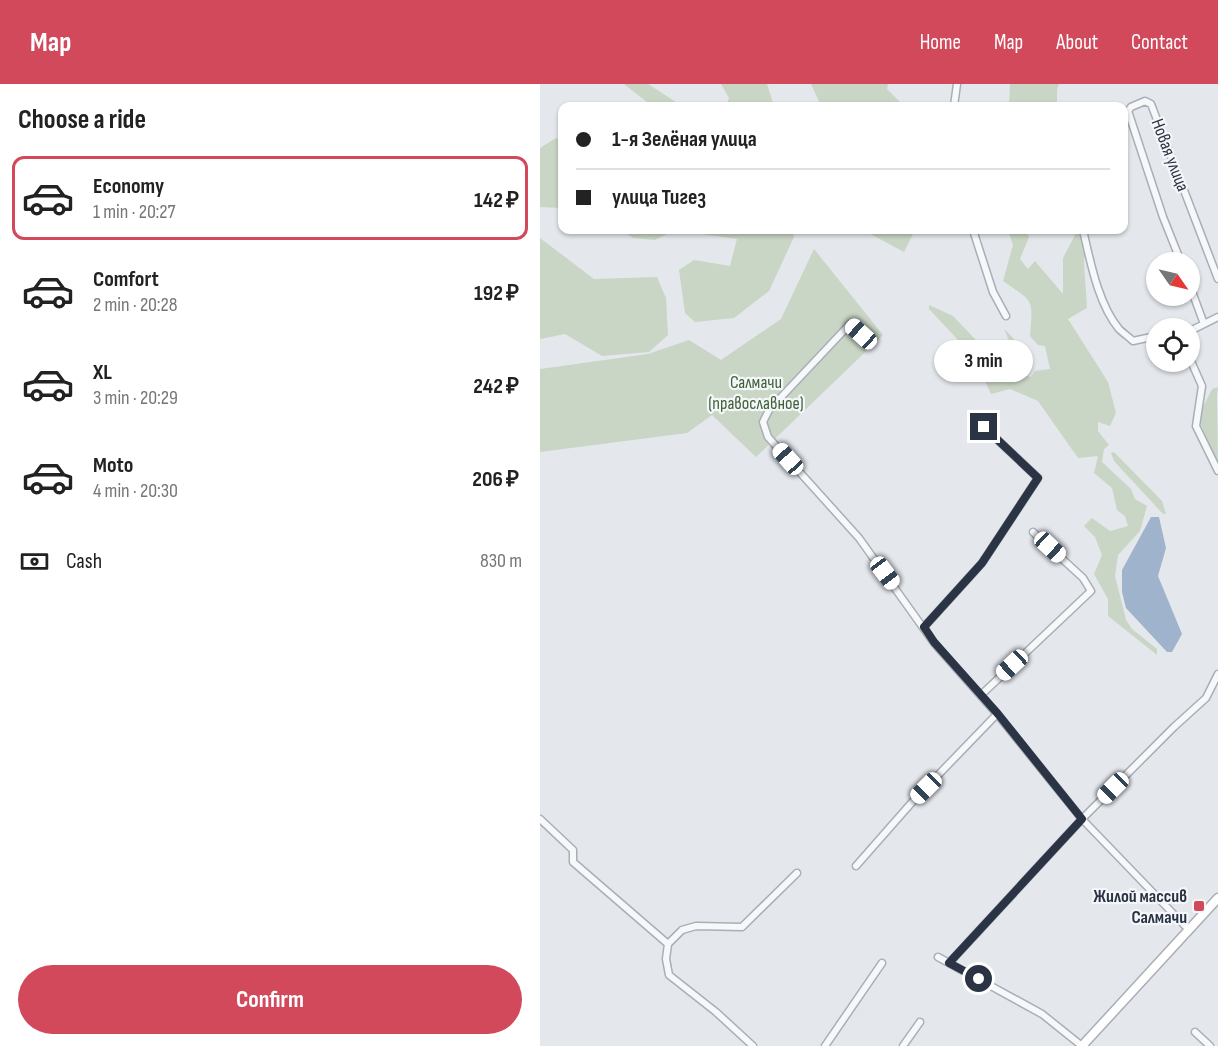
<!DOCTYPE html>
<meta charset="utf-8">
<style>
body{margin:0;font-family:"Sofia Sans Condensed",sans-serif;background:#f6f6f6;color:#222;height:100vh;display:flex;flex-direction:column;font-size:22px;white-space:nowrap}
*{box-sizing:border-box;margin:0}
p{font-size:20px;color:#767676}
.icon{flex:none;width:33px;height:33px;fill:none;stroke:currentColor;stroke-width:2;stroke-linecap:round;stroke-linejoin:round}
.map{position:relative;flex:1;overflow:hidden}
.side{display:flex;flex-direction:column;background:#fff;width:540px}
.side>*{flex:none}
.hud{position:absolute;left:18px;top:18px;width:570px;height:132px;border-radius:12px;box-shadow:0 2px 4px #0004;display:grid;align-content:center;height:132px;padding:0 18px;background:#fff}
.needle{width:39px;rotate:124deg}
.buttons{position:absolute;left:606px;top:168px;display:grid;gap:12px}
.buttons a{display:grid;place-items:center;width:54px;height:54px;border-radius:50%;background:#fff;box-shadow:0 2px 4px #0004;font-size:30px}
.end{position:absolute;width:27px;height:27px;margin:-14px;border:8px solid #2b3445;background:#fff;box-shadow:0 0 0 3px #fff}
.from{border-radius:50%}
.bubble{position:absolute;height:42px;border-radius:21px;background:#fff;box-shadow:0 2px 4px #0004;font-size:20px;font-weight:700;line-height:42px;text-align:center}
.car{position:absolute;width:18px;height:36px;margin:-18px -9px;border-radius:8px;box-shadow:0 0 4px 2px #0007;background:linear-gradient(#fff 24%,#345 0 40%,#fff 0 76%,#345 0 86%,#fff 0)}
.hud b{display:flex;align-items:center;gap:21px;height:57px;font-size:22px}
.hud b+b{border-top:2px solid #e0e0e0}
.hud i{width:15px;height:15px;background:#222}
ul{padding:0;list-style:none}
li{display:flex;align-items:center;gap:18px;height:84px;margin:0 12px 9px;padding:0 6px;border:3px solid transparent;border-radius:12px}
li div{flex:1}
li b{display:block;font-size:22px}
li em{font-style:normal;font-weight:700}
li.on{border-color:#d1495b}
li>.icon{width:54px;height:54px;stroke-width:1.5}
h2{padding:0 18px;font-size:27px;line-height:72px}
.pay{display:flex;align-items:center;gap:15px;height:66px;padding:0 18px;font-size:22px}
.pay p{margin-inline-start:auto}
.action{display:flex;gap:12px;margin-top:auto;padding:12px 18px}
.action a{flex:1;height:69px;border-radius:36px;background:#d1495b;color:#fff;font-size:24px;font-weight:700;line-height:69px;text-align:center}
header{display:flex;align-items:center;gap:36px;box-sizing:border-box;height:84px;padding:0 30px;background:#d1495b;color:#fff}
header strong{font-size:28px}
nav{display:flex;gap:33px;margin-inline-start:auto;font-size:21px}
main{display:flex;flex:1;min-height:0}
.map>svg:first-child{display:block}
</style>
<header>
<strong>Map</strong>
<nav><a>Home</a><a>Map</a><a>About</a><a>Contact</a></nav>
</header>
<main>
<section class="side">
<h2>Choose a ride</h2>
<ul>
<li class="on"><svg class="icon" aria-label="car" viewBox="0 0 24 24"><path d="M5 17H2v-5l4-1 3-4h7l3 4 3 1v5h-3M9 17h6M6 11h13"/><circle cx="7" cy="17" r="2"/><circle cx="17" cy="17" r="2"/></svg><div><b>Economy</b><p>1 min · 20:27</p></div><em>142 ₽</em></li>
<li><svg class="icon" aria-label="car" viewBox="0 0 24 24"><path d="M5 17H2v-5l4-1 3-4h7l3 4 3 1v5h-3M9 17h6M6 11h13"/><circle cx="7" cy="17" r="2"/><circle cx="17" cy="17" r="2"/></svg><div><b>Comfort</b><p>2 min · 20:28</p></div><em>192 ₽</em></li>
<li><svg class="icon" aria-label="car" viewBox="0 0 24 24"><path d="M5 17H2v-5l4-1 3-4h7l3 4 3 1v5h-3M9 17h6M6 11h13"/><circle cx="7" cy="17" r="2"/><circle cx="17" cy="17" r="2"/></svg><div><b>XL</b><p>3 min · 20:29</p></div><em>242 ₽</em></li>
<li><svg class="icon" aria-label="car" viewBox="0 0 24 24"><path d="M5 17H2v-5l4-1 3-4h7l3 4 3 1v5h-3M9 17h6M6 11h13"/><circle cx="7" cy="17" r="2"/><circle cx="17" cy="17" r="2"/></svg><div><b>Moto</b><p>4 min · 20:30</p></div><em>206 ₽</em></li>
</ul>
<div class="pay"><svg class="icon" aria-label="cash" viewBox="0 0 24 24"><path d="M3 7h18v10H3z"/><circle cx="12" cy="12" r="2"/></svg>Cash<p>830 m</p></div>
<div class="action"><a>Confirm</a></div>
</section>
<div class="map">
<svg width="678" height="962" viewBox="0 0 678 962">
<rect width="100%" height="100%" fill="#e4e7ec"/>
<path fill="#c9d6c5" d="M 84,0 L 108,0 L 142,22 L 112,22 Z
M 181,0 L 227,0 L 234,22 L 186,22 L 189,14 Z
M 271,0 L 348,0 L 347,5 L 364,22 L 281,22 Z
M 470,0 L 519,0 L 517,6 L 517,22 L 469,22 Z
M 16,54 L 22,56 L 22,124 L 0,123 L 0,64 Z
M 81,146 L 253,146 L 254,153 L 229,207 L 194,234 L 155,238 L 145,229 L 139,186 L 154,176 L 190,182 L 197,155 L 135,146 L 115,156 L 93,154 Z
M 323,146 L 375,146 L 364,168 Z
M 468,146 L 486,146 L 489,153 L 480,175 L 488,185 L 495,177 L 523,210 L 523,174 L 536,149 L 544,151 L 547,156 L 544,178 L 547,224 L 528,235 L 568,298 L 576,329 L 570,342 L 558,338 L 558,347 L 569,361 L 564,365 L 562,378 L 591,405 L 595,415 L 607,422 L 600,447 L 578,471 L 575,492 L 586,536 L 592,545 L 617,565 L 617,571 L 568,532 L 568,515 L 554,490 L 562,471 L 555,453 L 544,442 L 552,434 L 570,447 L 588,442 L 585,432 L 577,426 L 572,404 L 554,389 L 558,372 L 538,374 L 498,317 L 470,305 L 451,310 L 434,273 L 389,225 L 389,221 L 413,232 L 456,277 L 466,277 L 473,266 L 464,245 C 473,253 487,268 483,282 L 468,283 L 471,288 L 491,293 L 495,287 L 510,285 L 505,262 L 498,261 L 490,252 C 493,213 494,219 463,197 L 473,161 Z
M 0,154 L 54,195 L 117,193 L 126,214 L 128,251 L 109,268 L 62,272 L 25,250 L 0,255 Z
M 274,165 L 343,251 L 216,373 L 172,331 L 147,349 L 0,368 L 0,285 L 108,270 L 149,256 L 181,276 L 241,235 Z
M 678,303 L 677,312 L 678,383 L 658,333 L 672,305 Z
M 574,368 L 622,417 L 626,430 L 623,430 L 574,377 L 571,369 Z"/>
<path fill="#9fb4cc" d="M 611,433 L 619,433 L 626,464 L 618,492 L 642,550 L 632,568 L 627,568 L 586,524 L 582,508 L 582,486 Z"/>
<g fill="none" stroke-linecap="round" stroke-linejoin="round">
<g stroke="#a9aeb7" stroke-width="9">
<path id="street" d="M 414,22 L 417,0
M 433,146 L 453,208 L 466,232
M 543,146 C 550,176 558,220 579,245 C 583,249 589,253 593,257 L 616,252
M 641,178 L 623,133 L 588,27 L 591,23 L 605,17 L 611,20 L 678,195
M 650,202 L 664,240
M 650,247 L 678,233
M 321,250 L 310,240 L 229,326 L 223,338 L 228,353 L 319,454 L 394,559 L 457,630 L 542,735 L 648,845
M 650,275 L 662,302 L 656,342 L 678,387
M 384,543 L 442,479 L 498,394 L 444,343
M 441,611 L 551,507 L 543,494 L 493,448
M 0,735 L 33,766 L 33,778 L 128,860 L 126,875 L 129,891 L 176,928 L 213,962
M 316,782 L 374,716 L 457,630
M 128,860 L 142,846 L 156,842 L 202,843 L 257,789
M 398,873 L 502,930 L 542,962
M 409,879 L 542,735 L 634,643 L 666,614 L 678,590
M 655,948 L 670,962
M 285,962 L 342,879
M 363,962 L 380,938"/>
</g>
<g stroke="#a9aeb7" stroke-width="11">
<path id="secondary" d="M 542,962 L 678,814"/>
</g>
<use href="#street" stroke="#f7f8fa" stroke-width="6"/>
<use href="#secondary" stroke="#fff" stroke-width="8"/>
</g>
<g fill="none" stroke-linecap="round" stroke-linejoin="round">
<path stroke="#2b3445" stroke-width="8" d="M 439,895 L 409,879 L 542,735 L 458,630 L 394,558 L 384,543 L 442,479 L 498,394 L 444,343"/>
</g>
<rect fill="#d1495b" stroke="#f4f6f9" stroke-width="2" x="653" y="816" width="12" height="12" rx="3"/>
<g text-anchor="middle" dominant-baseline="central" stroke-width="4.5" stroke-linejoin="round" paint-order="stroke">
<g font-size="18" fill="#2b3445" stroke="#f4f6f9">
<text transform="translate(630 71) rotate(69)">Новая улица</text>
</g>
<g font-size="18" fill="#3f6138" stroke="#f4f6f9">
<text x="216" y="298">Салмачи<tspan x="216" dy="21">(православное)</tspan></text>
</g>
<g font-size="18" font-weight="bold" fill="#2b3445" stroke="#f4f6f9" text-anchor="end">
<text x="647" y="812">Жилой массив<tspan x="647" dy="21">Салмачи</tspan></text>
</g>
</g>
</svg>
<div class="buttons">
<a><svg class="needle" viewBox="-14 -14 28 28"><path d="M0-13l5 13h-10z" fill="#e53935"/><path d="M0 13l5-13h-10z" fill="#767676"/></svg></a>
<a><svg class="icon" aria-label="locate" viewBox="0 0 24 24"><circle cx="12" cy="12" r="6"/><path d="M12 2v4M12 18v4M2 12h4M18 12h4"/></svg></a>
</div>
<i class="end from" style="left:439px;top:895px"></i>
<i class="end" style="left:444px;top:343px"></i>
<div class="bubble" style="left:394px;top:256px;width:99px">3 min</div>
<i class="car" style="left:321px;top:250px;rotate:312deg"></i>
<i class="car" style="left:248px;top:375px;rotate:318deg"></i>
<i class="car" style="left:510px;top:463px;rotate:133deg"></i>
<i class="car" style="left:345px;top:489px;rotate:143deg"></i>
<i class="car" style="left:472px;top:581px;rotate:227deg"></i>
<i class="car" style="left:386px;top:704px;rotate:225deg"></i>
<i class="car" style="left:573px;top:704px;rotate:225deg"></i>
<div class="hud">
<b><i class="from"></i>1-я Зелёная улица</b>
<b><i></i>улица Тигез</b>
</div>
</div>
</main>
